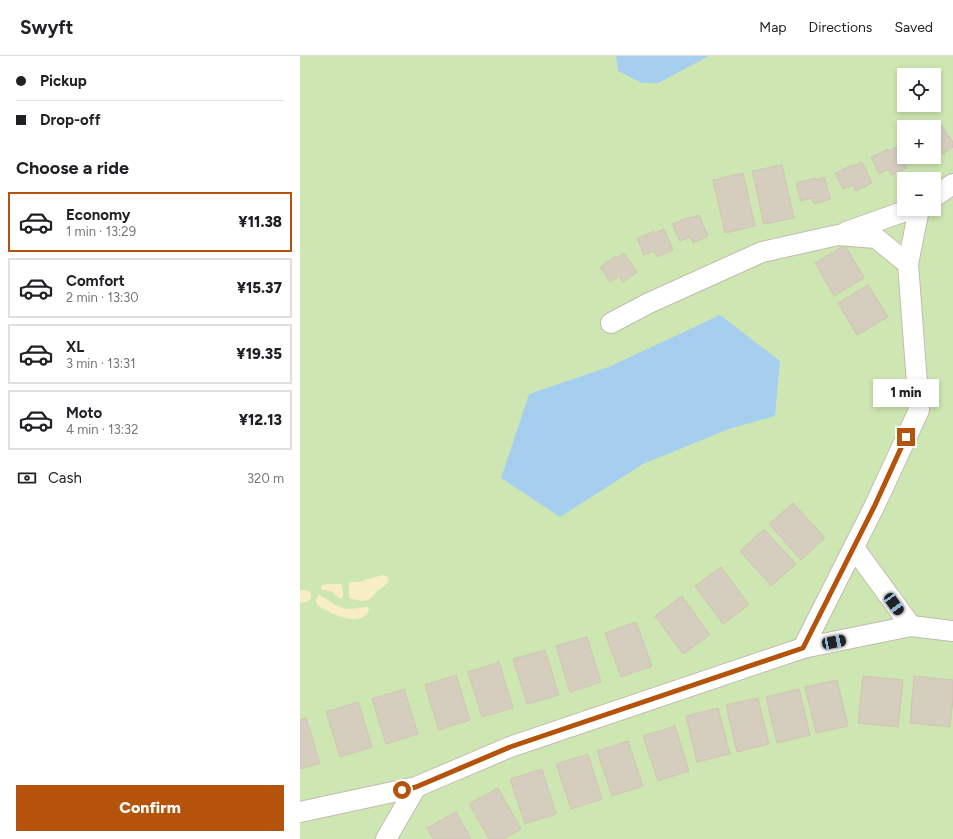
<!DOCTYPE html>
<meta charset="utf-8">
<style>
body{margin:0;font-family:Figtree,sans-serif;background:#f6f6f6;color:#202124;height:100vh;display:flex;flex-direction:column;font-size:15px;white-space:nowrap}
*{box-sizing:border-box;margin:0}
p{font-size:13px;color:#757577}
.icon{flex:none;width:22px;height:22px;fill:none;stroke:currentColor;stroke-width:2;stroke-linecap:round;stroke-linejoin:round}
.map{position:relative;flex:1;overflow:hidden}
.panel{display:flex;flex-direction:column;background:#fff;width:300px}
.panel>*{flex:none}
.top-card{display:grid;align-content:center;height:88px;padding:0 16px;background:#fff}
.controls{position:absolute;left:597px;top:12px;display:grid;gap:8px}
.controls a{display:grid;place-items:center;width:44px;height:44px;border-radius:0px;background:#fff;box-shadow:0 2px 6px #0003;font-size:20px}
.end{position:absolute;width:18px;height:18px;margin:-9px;border:5px solid #b45309;background:#fff;box-shadow:0 0 0 2px #fff}
.from{border-radius:50%}
.bubble{position:absolute;height:28px;border-radius:0px;background:#fff;box-shadow:0 2px 6px #0003;font-size:13px;font-weight:800;line-height:28px;text-align:center}
.car{position:absolute;width:12px;height:24px;margin:-12px -6px;border-radius:5px;box-shadow:0 0 3px 1px #0007;background:linear-gradient(#222 24%,#8ab4d8 0 40%,#222 0 76%,#8ab4d8 0 86%,#222 0)}
.top-card b{display:flex;align-items:center;gap:14px;height:38px;font-size:15px}
.top-card b+b{border-top:1px solid #e0e0e0}
.top-card i{width:10px;height:10px;background:#202124}
ul{padding:0;list-style:none}
li{display:flex;align-items:center;gap:12px;height:60px;margin:0 8px 6px;padding:0 8px;border:2px solid #e0e0e0;border-radius:0px}
li div{flex:1}
li b{display:block;font-size:15px}
li em{font-style:normal;font-weight:800}
li.selected{border-color:#b45309}
li>.icon{width:36px;height:36px;stroke-width:1.5}
h2{padding:0 16px;font-size:18px;line-height:48px}
.pay{display:flex;align-items:center;gap:10px;height:44px;padding:0 16px;font-size:15px}
.pay p{margin-inline-start:auto}
.primary-button{display:flex;gap:8px;margin-top:auto;padding:8px 16px}
.primary-button a{flex:1;height:46px;border-radius:0px;background:#b45309;color:#fff;font-size:16px;font-weight:800;line-height:46px;text-align:center}
header{display:flex;align-items:center;gap:24px;box-sizing:border-box;height:56px;padding:0 20px;background:#fff;border-bottom:1px solid #e0e0e0}
header strong{font-size:19px}
nav{display:flex;gap:22px;margin-inline-start:auto;font-size:14px}
main{display:flex;flex:1;min-height:0}
.map>svg:first-child{display:block}
</style>
<header>
<strong>Swyft</strong>
<nav><a>Map</a><a>Directions</a><a>Saved</a></nav>
</header>
<main>
<section class="panel">
<div class="top-card">
<b><i class="from"></i>Pickup</b>
<b><i></i>Drop-off</b>
</div>
<h2>Choose a ride</h2>
<ul>
<li class="selected"><svg class="icon" aria-label="car" viewBox="0 0 24 24"><path d="M5 17H2v-5l4-1 3-4h7l3 4 3 1v5h-3M9 17h6M6 11h13"/><circle cx="7" cy="17" r="2"/><circle cx="17" cy="17" r="2"/></svg><div><b>Economy</b><p>1 min · 13:29</p></div><em>¥11.38</em></li>
<li><svg class="icon" aria-label="car" viewBox="0 0 24 24"><path d="M5 17H2v-5l4-1 3-4h7l3 4 3 1v5h-3M9 17h6M6 11h13"/><circle cx="7" cy="17" r="2"/><circle cx="17" cy="17" r="2"/></svg><div><b>Comfort</b><p>2 min · 13:30</p></div><em>¥15.37</em></li>
<li><svg class="icon" aria-label="car" viewBox="0 0 24 24"><path d="M5 17H2v-5l4-1 3-4h7l3 4 3 1v5h-3M9 17h6M6 11h13"/><circle cx="7" cy="17" r="2"/><circle cx="17" cy="17" r="2"/></svg><div><b>XL</b><p>3 min · 13:31</p></div><em>¥19.35</em></li>
<li><svg class="icon" aria-label="car" viewBox="0 0 24 24"><path d="M5 17H2v-5l4-1 3-4h7l3 4 3 1v5h-3M9 17h6M6 11h13"/><circle cx="7" cy="17" r="2"/><circle cx="17" cy="17" r="2"/></svg><div><b>Moto</b><p>4 min · 13:32</p></div><em>¥12.13</em></li>
</ul>
<div class="pay"><svg class="icon" aria-label="cash" viewBox="0 0 24 24"><path d="M3 7h18v10H3z"/><circle cx="12" cy="12" r="2"/></svg>Cash<p>320 m</p></div>
<div class="primary-button"><a>Confirm</a></div>
</section>
<div class="map">
<svg width="653" height="783" viewBox="0 0 653 783">
<rect width="100%" height="100%" fill="#f4f1e9"/>
<path fill="#cee7b2" fill-rule="evenodd" d="M 0,0 L 653,0 L 653,783 L 0,783 ZM 604,19 L 634,19 L 634,49 L 604,49 ZM 604,71 L 634,71 L 634,101 L 604,101 ZM 604,123 L 634,123 L 634,153 L 604,153 Z"/>
<path fill="#f7eec5" d="M 83,519 L 86,520 L 89,524 C 86,530 83,531 77,535 C 75,537 74,540 71,542 C 66,547 55,544 49,542 L 49,527 L 52,526 L 58,526 Z
M 27,528 L 41,528 L 43,534 L 43,541 L 40,543 C 37,541 35,538 33,536 C 29,534 25,535 21,533 L 22,529 Z
M 0,534 L 9,535 L 11,538 L 11,542 L 8,545 L 0,547 Z
M 18,539 C 28,542 31,548 40,551 C 48,555 60,551 68,551 L 69,555 C 60,570 40,561 28,555 C 24,553 20,551 17,549 L 16,544 Z"/>
<path fill="#a6cfef" d="M 316,0 L 409,0 L 358,27 L 342,27 L 318,15 Z
M 420,259 L 480,305 L 475,360 L 429,373 L 343,408 L 260,461 L 201,422 L 229,338 L 311,310 Z"/>
<path fill="#d5cdbe" stroke="#d0c5b1" d="M 642,70 L 653,86 L 653,91 L 641,99 L 638,94 L 634,96 L 634,75 Z
M 597,91 L 607,112 L 591,119 L 589,113 L 579,118 L 571,101 L 588,93 L 589,95 Z
M 562,106 L 572,127 L 556,135 L 553,129 L 543,133 L 535,117 L 553,109 L 554,110 Z
M 482,109 L 494,162 L 464,168 L 452,115 Z
M 443,117 L 455,170 L 425,177 L 413,124 Z
M 524,121 L 531,143 L 514,148 L 512,142 L 501,145 L 496,127 L 515,122 L 515,124 Z
M 399,159 L 408,180 L 393,187 L 390,181 L 380,185 L 372,168 L 390,161 L 391,162 Z
M 364,173 L 373,194 L 357,201 L 354,195 L 344,199 L 337,183 L 354,175 L 355,177 Z
M 545,189 L 564,222 L 534,240 L 515,207 Z
M 324,197 L 337,216 L 323,226 L 319,220 L 310,226 L 300,211 L 316,200 L 317,202 Z
M 568,229 L 588,261 L 557,279 L 538,247 Z
M 493,447 L 525,482 L 501,504 L 469,468 Z
M 464,473 L 496,508 L 471,530 L 440,495 Z
M 421,511 L 449,549 L 423,568 L 395,530 Z
M 382,540 L 410,579 L 383,598 L 355,560 Z
M 336,566 L 352,610 L 321,621 L 305,577 Z
M 287,581 L 301,626 L 270,636 L 256,590 Z
M 245,594 L 259,639 L 227,648 L 213,603 Z
M 199,606 L 213,652 L 182,661 L 168,616 Z
M 156,619 L 170,664 L 139,674 L 125,629 Z
M 563,620 L 603,624 L 598,671 L 558,667 Z
M 614,620 L 653,624 L 653,643 L 650,671 L 610,667 Z
M 537,624 L 548,670 L 516,677 L 505,631 Z
M 104,633 L 118,678 L 86,688 L 72,643 Z
M 499,633 L 510,679 L 477,687 L 466,641 Z
M 458,642 L 469,688 L 437,696 L 426,649 Z
M 58,646 L 72,691 L 40,701 L 26,656 Z
M 418,652 L 430,698 L 397,706 L 386,660 Z
M 6,662 L 20,707 L 0,713 L 0,664 Z
M 375,670 L 389,715 L 358,725 L 343,680 Z
M 328,685 L 343,730 L 312,740 L 297,695 Z
M 288,698 L 302,743 L 271,753 L 256,708 Z
M 242,713 L 256,758 L 225,768 L 210,723 Z
M 198,732 L 221,773 L 204,783 L 189,783 L 169,748 Z
M 156,756 L 171,783 L 133,783 L 127,772 Z"/>
<g fill="none" stroke-linecap="round" stroke-linejoin="round">
<g stroke="#c2bcae" stroke-width="22">
<path id="minor" d="M 634,141 L 653,128
M 546,176 L 611,153
M 608,208 L 619,153
M 554,492 L 611,570
M 503,592 L 611,570 L 653,575
M 0,756 L 116,731 L 210,691 L 503,592 L 575,449 L 619,354 L 608,208 L 576,182 L 538,179 L 462,196 L 349,247 L 311,267
M 86,783 L 116,731"/>
</g>
<use href="#minor" stroke="#fff" stroke-width="20"/>
</g>
<g fill="none" stroke-linecap="round" stroke-linejoin="round">
<path stroke="#b45309" stroke-width="5" d="M 102,734 L 116,731 L 210,691 L 503,592 L 575,449 L 606,381"/>
</g>
</svg>
<div class="controls">
<a><svg class="icon" aria-label="locate" viewBox="0 0 24 24"><circle cx="12" cy="12" r="6"/><path d="M12 2v4M12 18v4M2 12h4M18 12h4"/></svg></a>
<a>+</a>
<a>−</a>
</div>
<i class="end from" style="left:102px;top:734px"></i>
<i class="end" style="left:606px;top:381px"></i>
<div class="bubble" style="left:573px;top:323px;width:66px">1 min</div>
<i class="car" style="left:594px;top:548px;rotate:144deg"></i>
<i class="car" style="left:534px;top:586px;rotate:79deg"></i>
</div>
</main>
